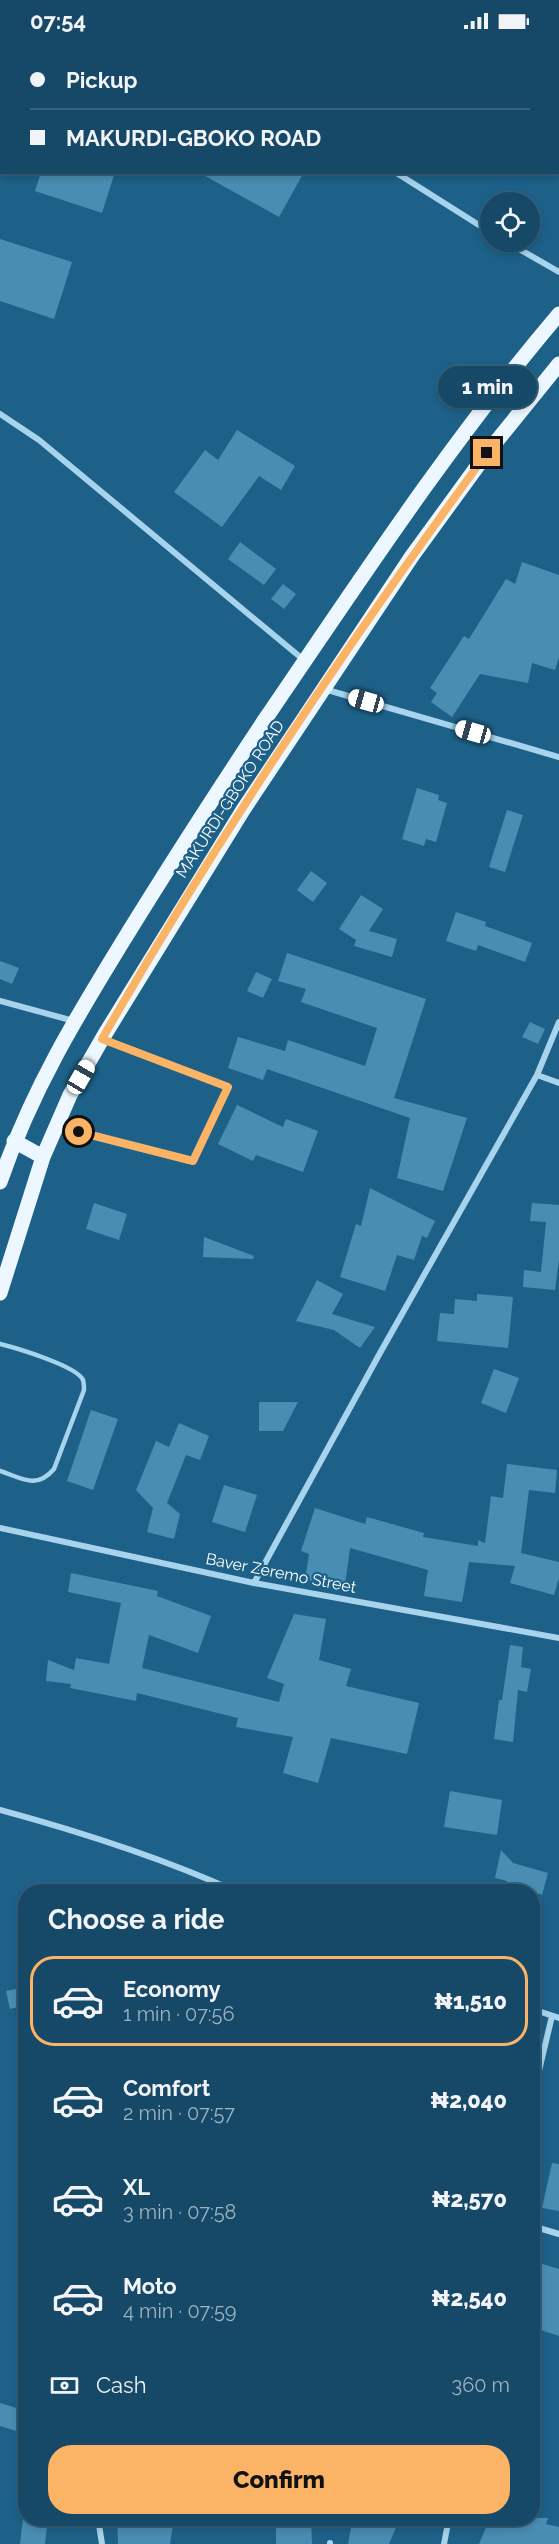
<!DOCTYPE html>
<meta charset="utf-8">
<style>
body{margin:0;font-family:Raleway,sans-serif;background:#235370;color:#f1f3f6;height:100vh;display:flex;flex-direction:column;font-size:22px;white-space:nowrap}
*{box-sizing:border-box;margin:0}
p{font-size:20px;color:#9eb2c0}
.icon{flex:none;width:33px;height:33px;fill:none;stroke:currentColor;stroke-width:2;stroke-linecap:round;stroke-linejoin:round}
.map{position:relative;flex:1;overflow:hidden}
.side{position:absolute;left:18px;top:1842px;width:522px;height:642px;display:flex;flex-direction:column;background:#164967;border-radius:24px;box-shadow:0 3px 9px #0003,0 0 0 2px #35617b}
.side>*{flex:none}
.guide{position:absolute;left:0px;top:0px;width:560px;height:132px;box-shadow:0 3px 9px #0003,0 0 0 2px #35617b;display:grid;align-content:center;height:132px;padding:0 30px;background:#164967}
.fabs{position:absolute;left:480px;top:150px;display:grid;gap:12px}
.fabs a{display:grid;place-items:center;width:60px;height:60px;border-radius:50%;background:#164967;box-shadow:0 3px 9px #0003,0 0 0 2px #35617b;font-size:30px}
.end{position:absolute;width:27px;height:27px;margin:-14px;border:8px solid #fbb366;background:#111;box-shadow:0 0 0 3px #111}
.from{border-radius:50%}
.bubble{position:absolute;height:42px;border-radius:21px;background:#164967;box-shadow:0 3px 9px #0003,0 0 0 2px #35617b;font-size:20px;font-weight:800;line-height:42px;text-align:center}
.car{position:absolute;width:18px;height:36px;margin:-18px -9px;border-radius:8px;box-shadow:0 0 4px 2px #0007;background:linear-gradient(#fff 24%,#345 0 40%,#fff 0 76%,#345 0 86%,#fff 0)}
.guide b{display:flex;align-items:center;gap:21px;height:57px;font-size:22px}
.guide b+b{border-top:2px solid #35617b}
.guide i{width:15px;height:15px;background:#f1f3f6}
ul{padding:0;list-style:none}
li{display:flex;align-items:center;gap:18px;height:90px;margin:0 12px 9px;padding:0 18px;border:3px solid transparent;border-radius:24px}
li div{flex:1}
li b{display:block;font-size:22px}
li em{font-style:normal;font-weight:800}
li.on{border-color:#fbb366}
li>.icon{width:54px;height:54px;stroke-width:1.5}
h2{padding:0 30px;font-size:27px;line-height:72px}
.pay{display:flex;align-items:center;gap:15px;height:66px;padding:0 30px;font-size:22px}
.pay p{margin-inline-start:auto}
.cta{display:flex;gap:12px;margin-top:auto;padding:12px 30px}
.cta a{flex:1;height:69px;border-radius:24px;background:#fbb366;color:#111;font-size:24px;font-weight:800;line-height:69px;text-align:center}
.status{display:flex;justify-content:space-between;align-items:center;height:42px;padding:0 30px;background:#164967;direction:ltr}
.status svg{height:16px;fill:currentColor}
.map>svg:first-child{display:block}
</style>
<div class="status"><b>07:54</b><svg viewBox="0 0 49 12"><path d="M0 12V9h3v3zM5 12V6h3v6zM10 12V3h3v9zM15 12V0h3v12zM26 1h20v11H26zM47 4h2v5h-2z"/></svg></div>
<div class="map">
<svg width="559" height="2502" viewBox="0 0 559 2502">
<rect width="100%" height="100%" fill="#1d6189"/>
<path fill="#4a8db3" d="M 41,130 L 115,130 L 102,171 L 35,149 Z
M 198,130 L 304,130 L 279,175 Z
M 0,197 L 72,220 L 54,277 L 0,259 Z
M 237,388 L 295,424 L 281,448 L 259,434 L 222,485 L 174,450 L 205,408 L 218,418 Z
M 240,500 L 276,527 L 264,543 L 228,517 Z
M 522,520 L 559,533 L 559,615 L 555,628 L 532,621 L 528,641 L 480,632 L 452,675 L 431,660 L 437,651 L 430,646 L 464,594 L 469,597 L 506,537 L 515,542 Z
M 283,542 L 296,552 L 284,567 L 271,557 Z
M 417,746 L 439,753 L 438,758 L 447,761 L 436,800 L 426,797 L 424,804 L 402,797 Z
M 507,768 L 523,773 L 505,830 L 489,825 Z
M 311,829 L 327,841 L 313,860 L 297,848 Z
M 361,853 L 383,867 L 369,889 L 397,897 L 392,915 L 354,904 L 356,898 L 339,887 Z
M 456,870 L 486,880 L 485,884 L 532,901 L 525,920 L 478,903 L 476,909 L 446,899 Z
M 287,911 L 426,957 L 394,1056 L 467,1076 L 443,1149 L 397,1136 L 410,1076 L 267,1027 L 263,1038 L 228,1026 L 238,995 L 285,1009 L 288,998 L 365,1024 L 377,986 L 301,960 L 306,947 L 278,939 Z
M 0,919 L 19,926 L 12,942 L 0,937 Z
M 256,930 L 272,937 L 263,956 L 247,949 Z
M 530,980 L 545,987 L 538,1002 L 522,995 Z
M 237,1063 L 283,1085 L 286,1077 L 318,1089 L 303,1130 L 256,1113 L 253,1119 L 218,1102 Z
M 370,1146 L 435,1179 L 427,1196 L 422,1194 L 414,1218 L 397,1213 L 385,1249 L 340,1235 L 356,1182 L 361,1184 Z
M 94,1161 L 127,1172 L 119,1198 L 86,1187 Z
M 532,1161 L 559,1163 L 559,1217 L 555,1248 L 523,1245 L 524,1228 L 541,1230 L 546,1180 L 530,1179 Z
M 204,1195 L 254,1214 L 253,1217 L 203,1215 Z
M 317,1238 L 343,1252 L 332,1272 L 375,1285 L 360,1306 L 334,1288 L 296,1279 Z
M 477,1252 L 513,1255 L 508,1306 L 437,1299 L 440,1271 L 454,1272 L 455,1257 L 477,1259 Z
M 494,1327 L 519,1336 L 506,1371 L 481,1361 Z
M 259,1360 L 298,1360 L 283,1389 L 259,1389 Z
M 91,1368 L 118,1377 L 93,1448 L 67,1439 Z
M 179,1381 L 209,1394 L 200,1418 L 186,1413 L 167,1461 L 180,1472 L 174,1497 L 147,1490 L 153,1466 L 136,1448 L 156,1399 L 169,1405 Z
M 507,1422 L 557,1428 L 555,1451 L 529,1448 L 521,1511 L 559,1520 L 559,1536 L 554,1553 L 510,1541 L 515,1524 L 469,1520 L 462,1560 L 424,1554 L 428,1528 L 350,1506 L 345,1543 L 305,1538 L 309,1512 L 301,1509 L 315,1466 L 365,1482 L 367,1475 L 424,1491 L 423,1495 L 478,1504 L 478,1498 L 485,1501 L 491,1454 L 503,1456 Z
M 224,1443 L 257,1453 L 245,1490 L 212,1480 Z
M 71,1531 L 158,1549 L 157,1554 L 211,1574 L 198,1611 L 149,1593 L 142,1626 L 279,1660 L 284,1642 L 267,1636 L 294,1572 L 326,1577 L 319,1618 L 351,1627 L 346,1644 L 419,1661 L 407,1712 L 331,1696 L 318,1741 L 283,1731 L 293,1695 L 236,1685 L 238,1676 L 137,1651 L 136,1659 L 70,1646 L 71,1642 L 46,1639 L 48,1618 L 74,1628 L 76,1616 L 109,1622 L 121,1561 L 68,1550 Z
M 510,1603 L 523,1605 L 521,1625 L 531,1627 L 527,1650 L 518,1648 L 513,1700 L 494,1697 L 499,1658 L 502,1658 Z
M 450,1749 L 502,1758 L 497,1793 L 444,1785 Z
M 501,1808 L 513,1821 L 548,1831 L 542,1853 L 532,1850 L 505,1850 L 507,1839 L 495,1836 Z
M 26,1945 L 26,1963 L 10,1967 L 6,1949 Z
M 552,2121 L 559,2122 L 559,2169 L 542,2166 Z
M 532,2219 L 559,2227 L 559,2294 L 532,2285 L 540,2255 L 532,2253 Z
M 0,2361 L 26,2369 L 26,2392 L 0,2384 Z
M 23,2476 L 48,2476 L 45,2502 L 20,2502 Z
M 117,2476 L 174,2476 L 170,2502 L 118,2502 Z
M 276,2476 L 311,2476 L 312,2502 L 276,2502 Z
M 353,2476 L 400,2476 L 389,2502 L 348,2502 Z
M 490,2476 L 548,2476 L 546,2482 L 559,2485 L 559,2502 L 479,2502 Z"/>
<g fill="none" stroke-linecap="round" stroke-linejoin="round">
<path stroke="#a7d3ec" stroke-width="4.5" d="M 59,1085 L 193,1119 L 228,1045 L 105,998
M 0,1302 C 16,1306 77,1324 83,1338 C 84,1341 84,1345 84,1348 L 54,1427 C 36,1448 22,1436 0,1429"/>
<path stroke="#a7d3ec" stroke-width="6" d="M 185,0 L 188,2
M 395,130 L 490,190
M 507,200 L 559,230
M 0,372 L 39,398 L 305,619
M 324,647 L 559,715
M 0,959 L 74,979
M 537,1033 L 559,1041
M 0,1486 L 254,1541 L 559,1596
M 254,1541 L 380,1311 L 537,1033 L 559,980
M 0,1768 C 81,1790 160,1815 237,1850
M 532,1967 L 559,1976
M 532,2058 L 552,1974
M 532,2184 L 559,2192
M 98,2476 L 102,2502
M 330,2502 L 330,2501
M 444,2502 L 449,2476"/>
<path stroke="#ecf7ff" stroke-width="15" d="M 14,1099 L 43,1115
M 0,1140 C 32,1047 77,974 128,891 C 173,818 219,747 266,676 C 360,538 451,399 559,272
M 0,1251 L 43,1115 L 70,1053 L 105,992 L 243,768 L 412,514 L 487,411 L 559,322"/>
</g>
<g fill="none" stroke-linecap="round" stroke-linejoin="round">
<path stroke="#fbb366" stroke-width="8" d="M 79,1090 L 193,1119 L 228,1045 L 102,997 C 218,795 349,599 487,411"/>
</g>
<g text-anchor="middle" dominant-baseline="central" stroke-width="4.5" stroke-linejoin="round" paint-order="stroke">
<g font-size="16" fill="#fff" stroke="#1d6189">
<text transform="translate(230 757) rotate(-57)">MAKURDI-GBOKO ROAD</text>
<text transform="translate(281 1531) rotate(11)">Baver Zeremo Street</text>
</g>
</g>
</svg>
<div class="fabs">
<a><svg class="icon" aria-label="locate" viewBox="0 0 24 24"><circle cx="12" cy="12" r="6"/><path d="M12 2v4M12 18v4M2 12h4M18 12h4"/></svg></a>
</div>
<i class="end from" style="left:79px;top:1090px"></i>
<i class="end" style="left:487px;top:411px"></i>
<div class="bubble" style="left:438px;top:324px;width:99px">1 min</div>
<i class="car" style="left:366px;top:659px;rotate:286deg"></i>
<i class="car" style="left:473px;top:690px;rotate:286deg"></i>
<i class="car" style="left:81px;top:1035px;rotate:30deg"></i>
<div class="guide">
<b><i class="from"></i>Pickup</b>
<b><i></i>MAKURDI-GBOKO ROAD</b>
</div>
<section class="side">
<h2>Choose a ride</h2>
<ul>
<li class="on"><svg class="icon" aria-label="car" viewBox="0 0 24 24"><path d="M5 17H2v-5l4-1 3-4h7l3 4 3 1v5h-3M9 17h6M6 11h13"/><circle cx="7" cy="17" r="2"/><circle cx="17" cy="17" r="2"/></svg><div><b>Economy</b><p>1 min · 07:56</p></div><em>₦1,510</em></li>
<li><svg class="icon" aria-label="car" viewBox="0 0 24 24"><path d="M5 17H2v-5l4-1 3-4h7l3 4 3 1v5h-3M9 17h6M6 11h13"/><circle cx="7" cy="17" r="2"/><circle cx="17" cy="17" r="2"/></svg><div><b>Comfort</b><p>2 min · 07:57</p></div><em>₦2,040</em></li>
<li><svg class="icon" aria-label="car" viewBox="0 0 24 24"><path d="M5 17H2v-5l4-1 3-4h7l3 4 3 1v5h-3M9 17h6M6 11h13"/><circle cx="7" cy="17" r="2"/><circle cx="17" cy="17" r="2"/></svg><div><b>XL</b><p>3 min · 07:58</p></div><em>₦2,570</em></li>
<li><svg class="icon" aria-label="car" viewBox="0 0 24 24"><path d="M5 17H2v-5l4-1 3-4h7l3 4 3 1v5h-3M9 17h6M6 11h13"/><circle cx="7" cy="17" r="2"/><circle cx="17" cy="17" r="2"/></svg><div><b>Moto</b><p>4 min · 07:59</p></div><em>₦2,540</em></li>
</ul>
<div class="pay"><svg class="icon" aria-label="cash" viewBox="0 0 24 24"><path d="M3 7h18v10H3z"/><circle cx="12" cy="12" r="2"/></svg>Cash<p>360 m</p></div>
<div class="cta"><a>Confirm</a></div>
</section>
</div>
